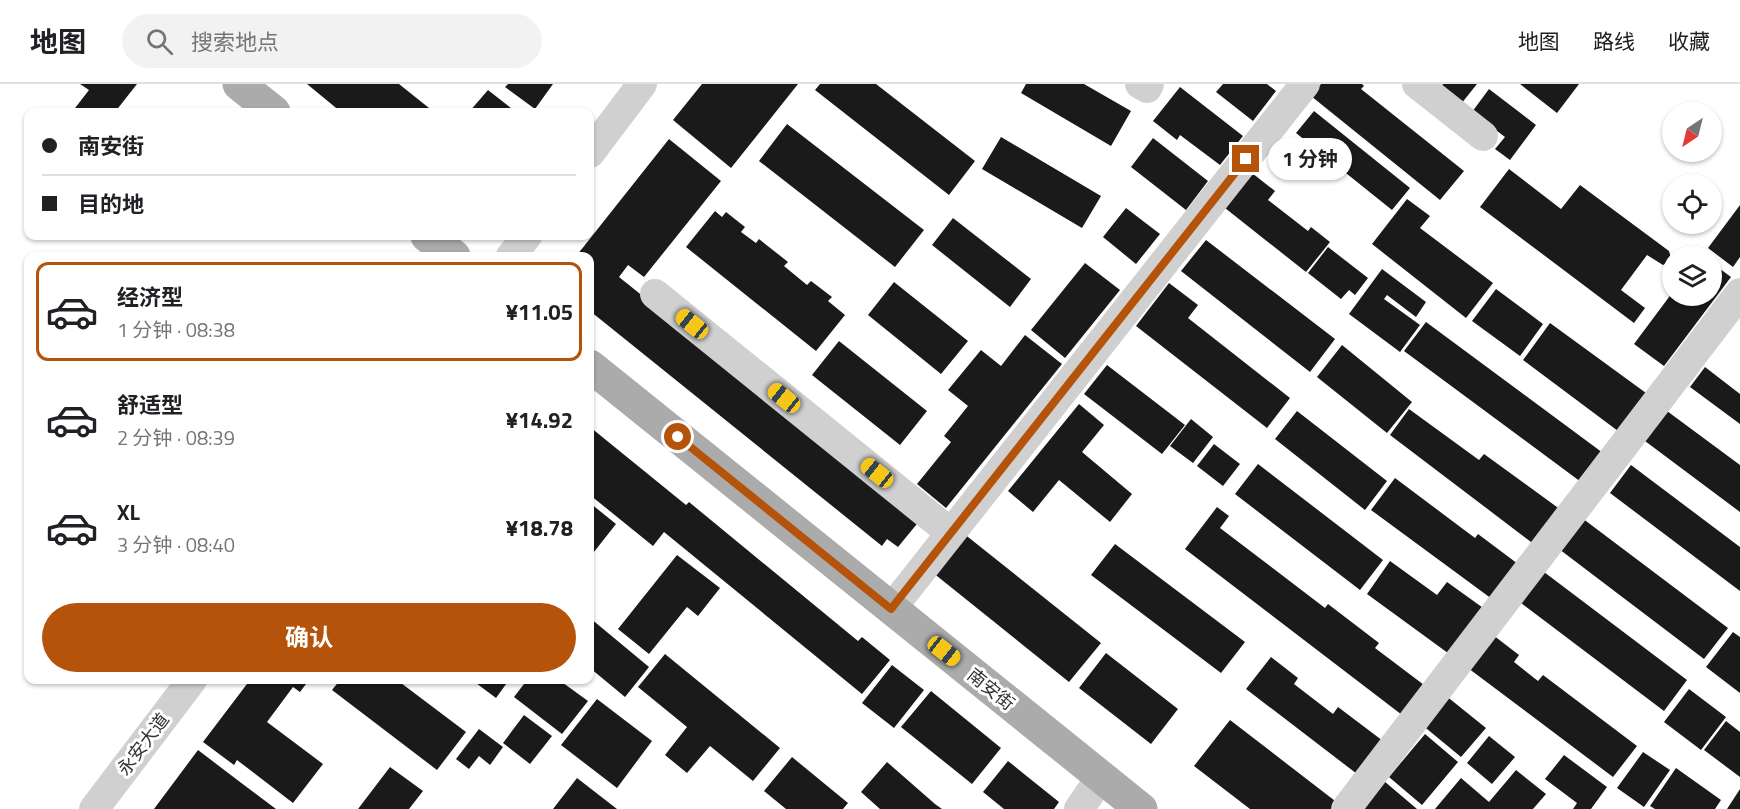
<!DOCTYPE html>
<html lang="zh">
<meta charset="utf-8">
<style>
body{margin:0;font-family:"Titillium Web","Noto Sans SC",sans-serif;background:#f2f2f2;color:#202124;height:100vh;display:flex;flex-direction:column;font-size:22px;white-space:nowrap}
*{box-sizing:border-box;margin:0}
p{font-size:20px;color:#757577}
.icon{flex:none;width:33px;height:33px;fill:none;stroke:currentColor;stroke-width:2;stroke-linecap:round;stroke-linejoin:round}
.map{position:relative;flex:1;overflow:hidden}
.drawer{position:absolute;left:24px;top:168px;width:570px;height:432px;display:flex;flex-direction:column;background:#fff;border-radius:12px;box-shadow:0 2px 4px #0004}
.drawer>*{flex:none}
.hud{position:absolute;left:24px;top:24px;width:570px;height:132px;border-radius:12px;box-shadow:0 2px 4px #0004;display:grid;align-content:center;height:132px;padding:0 18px;background:#fff}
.needle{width:39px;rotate:215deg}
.fabs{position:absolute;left:1662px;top:18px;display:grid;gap:12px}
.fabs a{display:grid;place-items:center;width:60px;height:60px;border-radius:50%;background:#fff;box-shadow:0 2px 4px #0004;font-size:30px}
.end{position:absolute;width:27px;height:27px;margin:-14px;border:8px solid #b45309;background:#fff;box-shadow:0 0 0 3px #fff}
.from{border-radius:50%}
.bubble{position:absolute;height:42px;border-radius:21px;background:#fff;box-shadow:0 2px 4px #0004;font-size:20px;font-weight:700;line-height:42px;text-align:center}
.car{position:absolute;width:18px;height:36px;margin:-18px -9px;border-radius:8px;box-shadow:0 0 4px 2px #0007;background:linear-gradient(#f5c518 24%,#345 0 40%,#f5c518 0 76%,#345 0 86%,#f5c518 0)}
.hud b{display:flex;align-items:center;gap:21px;height:57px;font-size:22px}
.hud b+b{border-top:2px solid #e0e0e0}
.hud i{width:15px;height:15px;background:#202124}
ul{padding:10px 0 0;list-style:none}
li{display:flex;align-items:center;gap:18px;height:99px;margin:0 12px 9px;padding:0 6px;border:3px solid transparent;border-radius:12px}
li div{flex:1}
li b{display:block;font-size:22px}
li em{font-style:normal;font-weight:700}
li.selected{border-color:#b45309}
li>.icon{width:54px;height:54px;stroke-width:1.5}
.button{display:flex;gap:12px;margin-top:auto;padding:12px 18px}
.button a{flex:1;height:69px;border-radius:36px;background:#b45309;color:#fff;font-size:24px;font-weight:700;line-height:69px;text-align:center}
header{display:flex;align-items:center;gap:36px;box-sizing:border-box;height:84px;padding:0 30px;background:#fff;border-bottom:2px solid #e0e0e0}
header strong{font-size:28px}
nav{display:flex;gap:33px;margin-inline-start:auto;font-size:21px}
.search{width:420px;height:54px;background:#f2f2f2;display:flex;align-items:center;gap:15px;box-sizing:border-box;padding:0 21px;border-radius:33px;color:#757577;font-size:22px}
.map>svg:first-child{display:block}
</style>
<header>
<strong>地图</strong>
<div class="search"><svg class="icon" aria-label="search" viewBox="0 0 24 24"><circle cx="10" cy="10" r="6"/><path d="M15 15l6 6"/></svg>搜索地点</div>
<nav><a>地图</a><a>路线</a><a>收藏</a></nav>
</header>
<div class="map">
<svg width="1740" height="725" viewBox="0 0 1740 725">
<rect width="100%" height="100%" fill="#fff"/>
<path fill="#1a1a1a" d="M 80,0 L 137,0 L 115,28 L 72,28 L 89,6 Z
M 307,0 L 399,0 L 434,28 L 341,28 Z
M 508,0 L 553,0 L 535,25 L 505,3 Z
M 702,0 L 798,0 L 731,84 L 673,36 Z
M 820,0 L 876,0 L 975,77 L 949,111 L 815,6 Z
M 1026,0 L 1084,0 L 1131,27 L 1111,62 L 1021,9 Z
M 1223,0 L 1267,0 L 1276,7 L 1253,37 L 1216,8 Z
M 1321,0 L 1362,0 L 1364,2 L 1361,5 L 1464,87 L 1440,116 L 1311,12 Z
M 1443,0 L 1477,0 L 1461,20 L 1440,4 Z
M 1520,0 L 1579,0 L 1557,29 Z
M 1180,3 L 1243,52 L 1220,81 L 1180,51 L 1177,56 L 1153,37 Z
M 1489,5 L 1536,41 L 1510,76 L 1495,65 L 1505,53 L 1472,28 Z
M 488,6 L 516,28 L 469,28 Z
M 1314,27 L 1410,104 L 1392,126 L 1296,49 Z
M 787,40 L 924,146 L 895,183 L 759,77 Z
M 1001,53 L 1101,112 L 1082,144 L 982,85 Z
M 1153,54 L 1208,97 L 1186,126 L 1131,83 Z
M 669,55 L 721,97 L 644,193 L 628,181 L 619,193 L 921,435 L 898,463 L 887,455 L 882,462 L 590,227 L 590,172 L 577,172 L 577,171 Z
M 1509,85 L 1561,125 L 1580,101 L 1669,167 L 1671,174 L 1670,178 L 1663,181 L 1647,171 L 1621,206 L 1645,224 L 1634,239 L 1480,123 Z
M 1252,89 L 1275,107 L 1268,116 L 1308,147 L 1311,143 L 1330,158 L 1306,188 L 1225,124 Z
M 1407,115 L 1430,132 L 1420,144 L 1493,199 L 1466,234 L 1372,160 Z
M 1740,121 L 1740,173 L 1733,183 L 1708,164 Z
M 1126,124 L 1160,150 L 1136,180 L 1103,153 Z
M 715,127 L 722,133 L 726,128 L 745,143 L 741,148 L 756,159 L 759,155 L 788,178 L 784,182 L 807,201 L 811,197 L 832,213 L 828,217 L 845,231 L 816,267 L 686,163 Z
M 953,134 L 1031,195 L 1010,223 L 932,161 Z
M 1206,156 L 1335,255 L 1310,288 L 1181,187 Z
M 1328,163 L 1368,194 L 1355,211 L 1349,206 L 1341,215 L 1308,189 Z
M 1085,179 L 1120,206 L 1065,274 L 1031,246 Z
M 1712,179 L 1731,193 L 1664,282 L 1634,260 L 1672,209 L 1672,212 L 1712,212 Z
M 1382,185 L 1426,218 L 1416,233 L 1387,211 L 1384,215 L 1420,241 L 1400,268 L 1349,230 Z
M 894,198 L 968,257 L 941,290 L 868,231 Z
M 1169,199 L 1198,221 L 1188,234 L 1290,314 L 1267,344 L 1136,242 Z
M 1496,205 L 1543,240 L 1520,272 L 1472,237 Z
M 1426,238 L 1603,369 L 1581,398 L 1404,267 Z
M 1550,239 L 1646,309 L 1618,347 L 1523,276 Z
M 1025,251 L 1062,280 L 946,424 L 917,400 L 951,358 L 944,352 L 968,322 L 948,306 L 981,266 L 1001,282 Z
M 839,257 L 927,327 L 900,361 L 812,291 Z
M 1342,261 L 1412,318 L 1387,349 L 1317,293 Z
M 1107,281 L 1185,341 L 1162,370 L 1084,310 Z
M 1705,283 L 1740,310 L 1740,340 L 1690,303 Z
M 1079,320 L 1104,341 L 1082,368 L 1132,410 L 1110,438 L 1059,396 L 1033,428 L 1008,407 Z
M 1409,325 L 1479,376 L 1484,370 L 1561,426 L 1535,461 L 1390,351 Z
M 1297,327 L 1387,397 L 1365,426 L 1275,355 Z
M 1667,327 L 1740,381 L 1740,428 L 1645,357 Z
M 1191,335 L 1213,353 L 1193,379 L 1170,362 Z
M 590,343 L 686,421 L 689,418 L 858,557 L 862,553 L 890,576 L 862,610 L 664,448 L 653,462 L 590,411 Z
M 1214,360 L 1240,380 L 1223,402 L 1197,382 Z
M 1258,380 L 1383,476 L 1360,506 L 1235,410 Z
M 1631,381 L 1740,463 L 1740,507 L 1610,409 Z
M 1395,394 L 1475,454 L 1478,450 L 1518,480 L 1492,515 L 1371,426 Z
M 590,419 L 616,440 L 590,473 Z
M 1217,423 L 1229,432 L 1220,444 L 1325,524 L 1328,520 L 1379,559 L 1375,564 L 1428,604 L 1406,634 L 1185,465 Z
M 1582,434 L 1728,544 L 1704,575 L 1559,465 Z
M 963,449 L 1101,559 L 1069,598 L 932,488 Z
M 1115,460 L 1245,558 L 1221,589 L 1091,491 Z
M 677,471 L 720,504 L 698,532 L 687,523 L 649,570 L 618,545 Z
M 1390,477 L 1437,511 L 1447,498 L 1486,526 L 1452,572 L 1367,510 Z
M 1544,488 L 1687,596 L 1664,627 L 1521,519 Z
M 590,534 L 649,583 L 625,613 L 590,584 Z
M 1733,548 L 1740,553 L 1740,609 L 1706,583 Z
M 1493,551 L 1519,571 L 1514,578 L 1538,597 L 1543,591 L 1637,662 L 1613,693 L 1468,584 Z
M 1106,569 L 1178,625 L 1151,660 L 1079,604 Z
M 665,570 L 780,664 L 753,697 L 710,662 L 687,689 L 665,671 L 687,643 L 638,603 Z
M 1271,573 L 1298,594 L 1294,600 L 1333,630 L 1338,623 L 1387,660 L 1361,693 L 1246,605 Z
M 892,581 L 924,606 L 894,644 L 862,619 Z
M 250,596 L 309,596 L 300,608 L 293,603 L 267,638 L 323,680 L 293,719 L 237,676 L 234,681 L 203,658 Z
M 340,596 L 397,596 L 466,648 L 437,686 L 332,606 Z
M 472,596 L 509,596 L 496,614 Z
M 527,596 L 559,596 L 588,617 L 562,650 L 514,613 Z
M 1689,605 L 1726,633 L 1701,666 L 1664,638 Z
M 931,607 L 1001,664 L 972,700 L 901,643 Z
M 1445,611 L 1486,644 L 1461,673 L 1421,640 Z
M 597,615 L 652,657 L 617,704 L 561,661 Z
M 524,631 L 552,652 L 530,680 L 503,659 Z
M 1230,636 L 1339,720 L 1335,725 L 1250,725 L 1194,682 Z
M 1726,637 L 1740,648 L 1740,693 L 1704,666 Z
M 479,645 L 503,663 L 490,681 L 479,672 L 469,685 L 456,675 Z
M 1425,650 L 1458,678 L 1422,721 L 1389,693 Z
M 1489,652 L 1515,673 L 1492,700 L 1467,679 Z
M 198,666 L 240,698 L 276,725 L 154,725 Z
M 1643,668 L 1670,686 L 1644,723 L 1617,704 Z
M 1564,671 L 1607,703 L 1591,725 L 1573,725 L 1577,719 L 1545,695 Z
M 792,673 L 848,719 L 843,725 L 786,725 L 764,707 Z
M 1008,677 L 1059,718 L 1054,725 L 1004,725 L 983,708 Z
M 887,678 L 935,720 L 942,725 L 880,725 L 861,708 Z
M 390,683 L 423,707 L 409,725 L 358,725 Z
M 1676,684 L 1721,716 L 1715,725 L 1655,725 L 1650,722 Z
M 1516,686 L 1546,710 L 1533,725 L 1435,725 L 1461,694 L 1489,718 Z
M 577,694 L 617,725 L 553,725 Z
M 1384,697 L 1417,725 L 1361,725 Z
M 1740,705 L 1740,725 L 1727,725 Z"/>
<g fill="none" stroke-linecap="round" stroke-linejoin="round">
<path stroke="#d0d0d0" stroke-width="30" d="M 1140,0 L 1147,4 L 1149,0
M 1417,0 L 1483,52
M 590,69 L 642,0
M 511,172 L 527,152
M 655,210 L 951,449
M 891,525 L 1305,0
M 94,725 L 192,596
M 1079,725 L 1101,693
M 1346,725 L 1740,209"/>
<path stroke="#ababab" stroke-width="33" d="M 239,0 L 274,28
M 427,152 L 454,172
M 590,282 L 1141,725"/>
</g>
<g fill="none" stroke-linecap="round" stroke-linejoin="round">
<path stroke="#b45309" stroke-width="8" d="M 678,353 L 891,525 L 1246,75"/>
</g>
<g text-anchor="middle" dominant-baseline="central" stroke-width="6" stroke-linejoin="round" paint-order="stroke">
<g font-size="18" fill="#333" stroke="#fff">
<text transform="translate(991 605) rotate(39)">南安街</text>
<text transform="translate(143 660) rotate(-53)">永安大道</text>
</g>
</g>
</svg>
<div class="fabs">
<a><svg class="needle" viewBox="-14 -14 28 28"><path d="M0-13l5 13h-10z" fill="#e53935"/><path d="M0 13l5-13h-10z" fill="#757577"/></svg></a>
<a><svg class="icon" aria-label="locate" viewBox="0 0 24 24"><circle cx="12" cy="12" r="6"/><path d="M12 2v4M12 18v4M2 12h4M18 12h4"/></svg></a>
<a><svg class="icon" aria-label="layers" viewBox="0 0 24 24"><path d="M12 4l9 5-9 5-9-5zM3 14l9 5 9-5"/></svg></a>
</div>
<i class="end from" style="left:678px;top:353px"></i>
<i class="end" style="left:1246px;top:75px"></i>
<div class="bubble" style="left:1268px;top:54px;width:84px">1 分钟</div>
<i class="car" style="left:692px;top:240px;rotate:309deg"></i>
<i class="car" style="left:784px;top:314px;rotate:309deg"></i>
<i class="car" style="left:877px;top:389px;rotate:309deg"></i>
<i class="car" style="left:944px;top:567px;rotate:128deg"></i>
<div class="hud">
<b><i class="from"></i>南安街</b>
<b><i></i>目的地</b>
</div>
<section class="drawer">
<ul>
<li class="selected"><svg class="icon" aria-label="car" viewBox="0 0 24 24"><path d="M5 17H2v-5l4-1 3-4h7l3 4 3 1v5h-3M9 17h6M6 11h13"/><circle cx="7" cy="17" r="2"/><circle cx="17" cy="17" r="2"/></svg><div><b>经济型</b><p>1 分钟 · 08:38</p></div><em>¥11.05</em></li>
<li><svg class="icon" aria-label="car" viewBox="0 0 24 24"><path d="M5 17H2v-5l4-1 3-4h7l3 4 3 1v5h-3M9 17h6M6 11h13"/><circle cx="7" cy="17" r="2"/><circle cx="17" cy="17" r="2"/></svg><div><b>舒适型</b><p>2 分钟 · 08:39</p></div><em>¥14.92</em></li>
<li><svg class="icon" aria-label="car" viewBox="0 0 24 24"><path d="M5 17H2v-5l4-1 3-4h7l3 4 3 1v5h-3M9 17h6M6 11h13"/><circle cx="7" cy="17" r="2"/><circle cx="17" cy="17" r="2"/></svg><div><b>XL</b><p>3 分钟 · 08:40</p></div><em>¥18.78</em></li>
</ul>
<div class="button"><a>确认</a></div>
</section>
</div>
